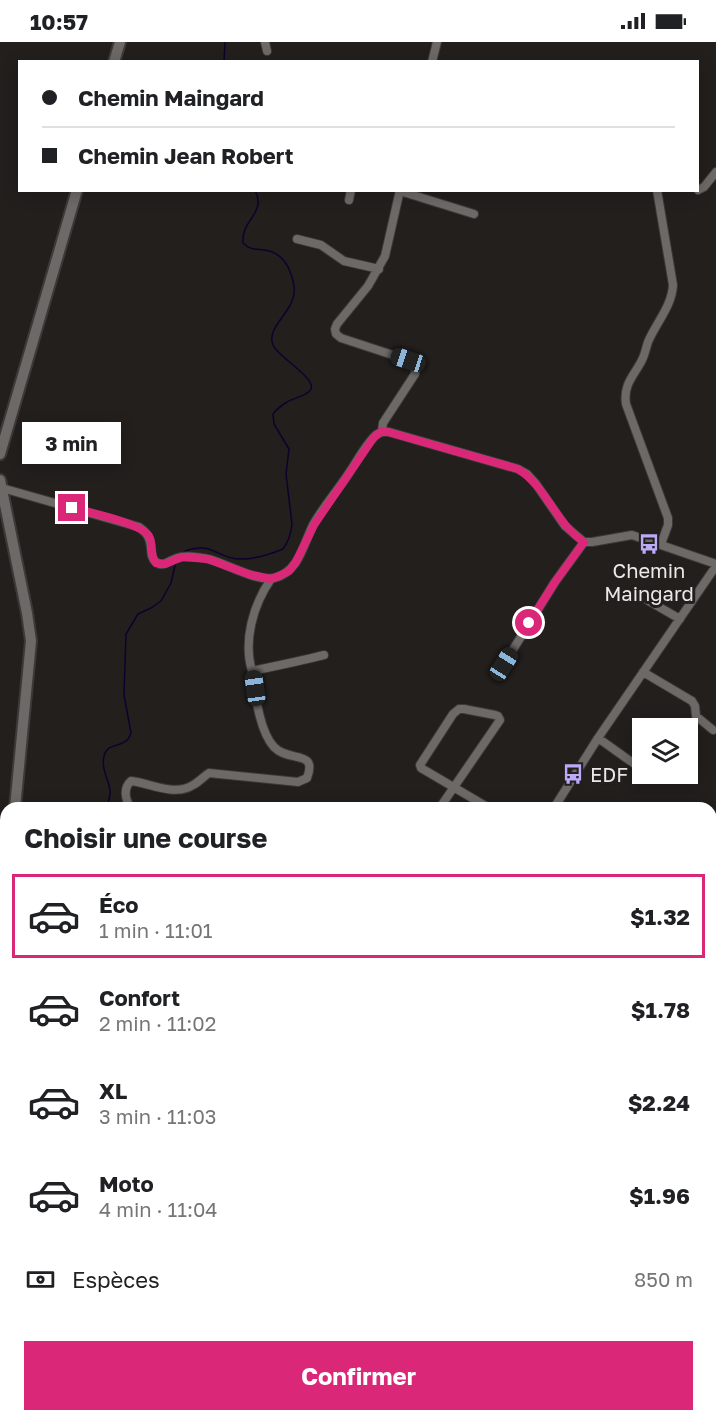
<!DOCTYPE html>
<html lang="fr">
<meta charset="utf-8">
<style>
body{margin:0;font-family:"Golos Text",sans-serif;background:#f2f2f2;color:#202124;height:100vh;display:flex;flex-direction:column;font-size:22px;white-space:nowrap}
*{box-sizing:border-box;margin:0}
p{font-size:20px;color:#757577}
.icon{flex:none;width:33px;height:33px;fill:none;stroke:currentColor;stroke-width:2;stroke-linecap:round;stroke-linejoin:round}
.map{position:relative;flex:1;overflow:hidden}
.sheet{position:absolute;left:0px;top:760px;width:717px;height:620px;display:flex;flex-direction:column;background:#fff;border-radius:18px 18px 0 0;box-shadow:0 3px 15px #0003}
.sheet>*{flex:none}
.banner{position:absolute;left:18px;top:18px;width:681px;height:132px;border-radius:0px;box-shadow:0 3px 15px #0003;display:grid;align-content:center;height:132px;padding:0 24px;background:#fff}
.controls{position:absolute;left:632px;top:676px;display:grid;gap:12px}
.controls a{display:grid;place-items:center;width:66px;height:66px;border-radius:0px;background:#fff;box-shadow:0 3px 15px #0003;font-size:30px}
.end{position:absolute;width:27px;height:27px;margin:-14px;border:8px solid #db2777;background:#fff;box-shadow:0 0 0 3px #fff}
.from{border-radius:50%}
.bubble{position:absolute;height:42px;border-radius:0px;background:#fff;box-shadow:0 3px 15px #0003;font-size:20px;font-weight:700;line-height:42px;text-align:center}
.car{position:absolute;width:18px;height:36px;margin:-18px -9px;border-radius:8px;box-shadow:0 0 4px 2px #0007;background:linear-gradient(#222 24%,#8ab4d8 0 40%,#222 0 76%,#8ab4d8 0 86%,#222 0)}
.banner b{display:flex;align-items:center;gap:21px;height:57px;font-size:22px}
.banner b+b{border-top:2px solid #e0e0e0}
.banner i{width:15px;height:15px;background:#202124}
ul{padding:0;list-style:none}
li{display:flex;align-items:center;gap:18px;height:84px;margin:0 12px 9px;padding:0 12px;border:3px solid transparent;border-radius:0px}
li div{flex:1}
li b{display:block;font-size:22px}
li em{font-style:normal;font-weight:700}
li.current{border-color:#db2777}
li>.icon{width:54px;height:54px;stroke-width:1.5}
h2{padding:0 24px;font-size:27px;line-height:72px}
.pay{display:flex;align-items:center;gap:15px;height:66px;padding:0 24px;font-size:22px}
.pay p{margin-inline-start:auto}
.cta{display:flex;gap:12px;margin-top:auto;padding:12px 24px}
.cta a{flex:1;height:69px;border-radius:0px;background:#db2777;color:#fff;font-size:24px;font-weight:700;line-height:69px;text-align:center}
.status{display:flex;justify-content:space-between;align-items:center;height:42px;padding:0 30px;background:#fff;direction:ltr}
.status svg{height:16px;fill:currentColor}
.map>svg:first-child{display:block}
</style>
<div class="status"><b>10:57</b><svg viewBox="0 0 49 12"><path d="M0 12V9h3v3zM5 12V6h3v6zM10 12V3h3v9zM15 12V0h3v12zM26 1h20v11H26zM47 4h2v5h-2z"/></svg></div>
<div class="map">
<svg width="716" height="1379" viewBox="0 0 716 1379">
<rect width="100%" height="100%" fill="#221f1d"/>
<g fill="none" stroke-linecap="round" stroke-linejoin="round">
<path stroke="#10002f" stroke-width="1.5" d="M 224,20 L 225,0
M 185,509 C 213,499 217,517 241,517 C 254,517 271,512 283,507 C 289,499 291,492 292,482 L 286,432 L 289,407 L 274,382 L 273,372 C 277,367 282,363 287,360 C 293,356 308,354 311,347 C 316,336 277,314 273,303 C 265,284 298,268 294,244 C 291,227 283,210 264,208 C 255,207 250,208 243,201 C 241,177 267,172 255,148
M 106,766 C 108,760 111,754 110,748 C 108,736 101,727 104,714 C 108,698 126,708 131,691 L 124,653 L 126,592 L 138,572 L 151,566 L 161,559 L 171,541 L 176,519
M 252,1374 L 253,1379"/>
<g stroke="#3c3a38" stroke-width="10">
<path id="street" d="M 265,0 L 267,9
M 432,20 L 437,0
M 657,148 L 673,243 C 672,264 656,281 648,300 C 646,306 645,312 642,318 C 634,334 623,342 626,362 L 668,476 L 668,483 L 661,502
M 698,148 L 704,145 L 716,130
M 400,149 L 474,172
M 349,158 L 351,148
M 297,197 L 321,203 L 344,219 L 379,227
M 382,389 L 383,381 L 415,332 L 416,325 L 408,318 L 341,296 L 336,292 L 335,287 L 337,282 L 368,244 L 385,214 L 400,148
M 2,446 L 139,485 C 158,498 146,513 156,520 C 162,526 170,518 177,516 C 185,513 200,515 208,517 C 225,521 257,540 274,536 C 299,530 303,503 313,483 C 323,465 338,448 349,431 C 358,418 365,403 376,393 C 380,390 383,389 389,390 L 518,427 L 527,432 L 536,442 L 565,484 L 584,500 L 592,500 L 632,493 L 716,522
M 271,537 C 253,563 243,599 252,629 C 276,624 300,619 324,613
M 640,554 L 680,577
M 504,622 L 555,540 L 584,500
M 643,630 L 692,659 L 695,664 L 696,674 L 713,688
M 598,696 L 633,721
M 441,764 L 500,678 L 498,674 L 495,673 L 464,667 L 459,667 L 453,672 L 420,723 L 421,726 L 489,766
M 131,766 C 125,758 123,746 131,739 C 150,741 175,755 193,743 C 199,740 203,735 209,731 L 298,740 L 307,736 C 318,707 289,721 274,705 C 259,689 255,650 252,629
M 554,766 L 598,696 L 716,524
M 711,930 L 716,924
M 0,1022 L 6,1023
M 714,1154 L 713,1180 L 716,1199"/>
</g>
<g stroke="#3c3a38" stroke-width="14">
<path id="secondary" d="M 114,20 L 120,0
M 0,412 L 77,148
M 0,438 L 27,571 L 31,599 L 15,766
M 0,902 L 6,853"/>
</g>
<use href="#street" stroke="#6c6966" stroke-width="8"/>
<use href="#secondary" stroke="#6c6966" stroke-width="10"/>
</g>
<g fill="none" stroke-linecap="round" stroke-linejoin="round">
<path stroke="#db2777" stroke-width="8" d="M 72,466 C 88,470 141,481 149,494 C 154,502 149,513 156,521 L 165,522 L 182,515 L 208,517 L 248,532 L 266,536 L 271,537 L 279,534 L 289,529 L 296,520 L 314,483 L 374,395 L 382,389 L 388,390 L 518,427 C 547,445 555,481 584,500 L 555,540 L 529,581"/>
</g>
<defs>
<g id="bus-bare" transform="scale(1.62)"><path d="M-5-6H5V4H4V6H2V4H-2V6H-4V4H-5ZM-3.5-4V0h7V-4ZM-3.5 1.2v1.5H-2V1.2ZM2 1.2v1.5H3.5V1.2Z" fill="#b9abf7" stroke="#221f1d" stroke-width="2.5" paint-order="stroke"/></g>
</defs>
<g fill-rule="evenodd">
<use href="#bus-bare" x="649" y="502"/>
<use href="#bus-bare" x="573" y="732"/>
</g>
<g text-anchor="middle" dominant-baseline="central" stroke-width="6" stroke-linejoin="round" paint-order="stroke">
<g font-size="20" fill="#ebe9e7" stroke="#221f1d">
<text x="649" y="528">Chemin<tspan x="649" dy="23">Maingard</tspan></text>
<text x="590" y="732" text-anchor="start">EDF</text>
</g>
</g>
</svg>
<div class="controls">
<a><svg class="icon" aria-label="layers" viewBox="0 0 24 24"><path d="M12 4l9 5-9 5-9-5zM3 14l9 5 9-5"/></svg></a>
</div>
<i class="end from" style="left:529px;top:581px"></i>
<i class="end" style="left:72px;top:466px"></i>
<div class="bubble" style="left:22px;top:380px;width:99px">3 min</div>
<i class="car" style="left:408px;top:318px;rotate:288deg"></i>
<i class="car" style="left:504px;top:622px;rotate:32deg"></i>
<i class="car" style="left:255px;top:646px;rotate:352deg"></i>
<div class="banner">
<b><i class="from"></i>Chemin Maingard</b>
<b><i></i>Chemin Jean Robert</b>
</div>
<section class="sheet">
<h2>Choisir une course</h2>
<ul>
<li class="current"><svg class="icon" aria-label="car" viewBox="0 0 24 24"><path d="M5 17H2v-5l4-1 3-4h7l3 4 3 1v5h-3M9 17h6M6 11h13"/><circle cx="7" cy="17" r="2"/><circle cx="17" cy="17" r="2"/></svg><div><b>Éco</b><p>1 min · 11:01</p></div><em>$1.32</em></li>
<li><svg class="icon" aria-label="car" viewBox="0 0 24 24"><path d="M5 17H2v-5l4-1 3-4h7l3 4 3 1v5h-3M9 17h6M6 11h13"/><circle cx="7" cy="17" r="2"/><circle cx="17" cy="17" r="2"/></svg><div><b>Confort</b><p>2 min · 11:02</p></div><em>$1.78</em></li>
<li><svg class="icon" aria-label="car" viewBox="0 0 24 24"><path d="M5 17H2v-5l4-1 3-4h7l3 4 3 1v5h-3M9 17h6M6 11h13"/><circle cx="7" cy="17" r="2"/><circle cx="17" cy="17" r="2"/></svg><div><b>XL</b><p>3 min · 11:03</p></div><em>$2.24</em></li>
<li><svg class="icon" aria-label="car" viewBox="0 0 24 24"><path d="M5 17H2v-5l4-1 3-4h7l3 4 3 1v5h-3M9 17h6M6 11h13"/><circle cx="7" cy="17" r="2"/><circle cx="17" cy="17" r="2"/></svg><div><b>Moto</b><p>4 min · 11:04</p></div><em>$1.96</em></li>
</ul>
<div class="pay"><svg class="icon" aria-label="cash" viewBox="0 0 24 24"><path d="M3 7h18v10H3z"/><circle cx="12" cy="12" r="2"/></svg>Espèces<p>850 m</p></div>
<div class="cta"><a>Confirmer</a></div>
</section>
</div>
